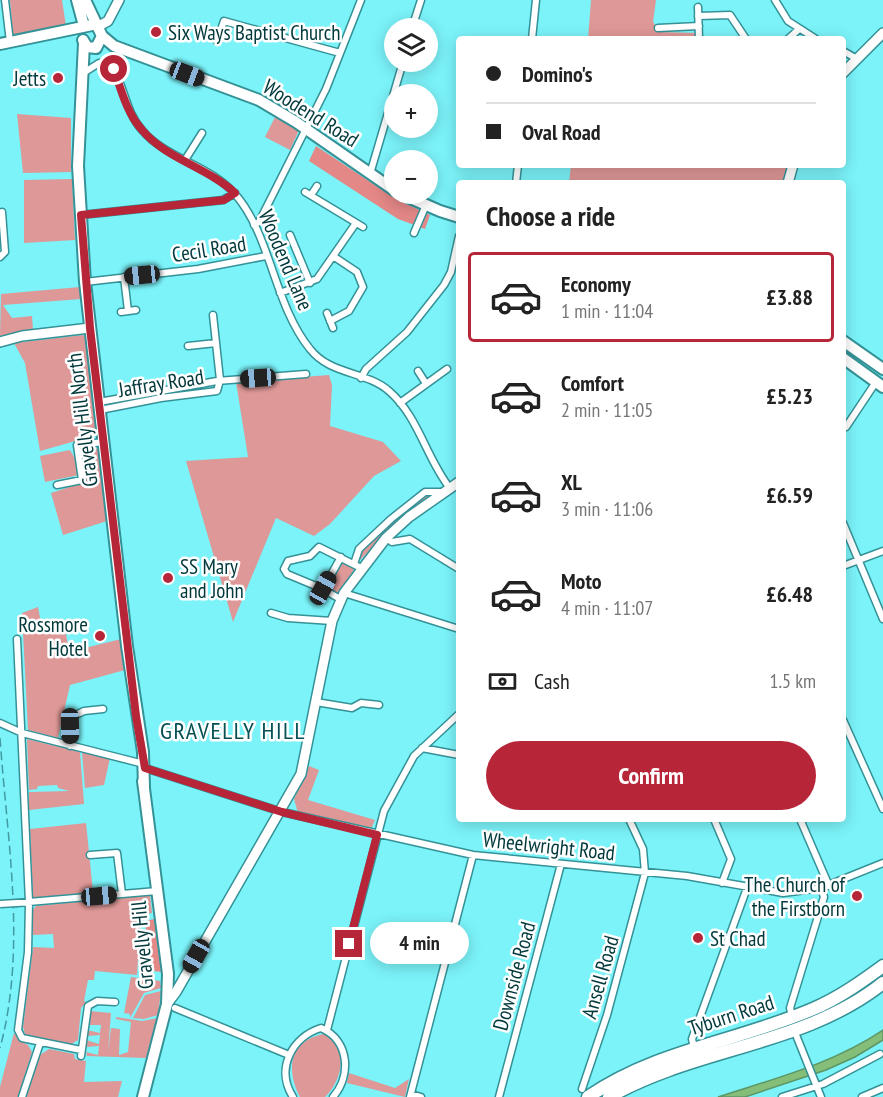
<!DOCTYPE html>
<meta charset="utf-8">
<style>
body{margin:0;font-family:"PT Sans Narrow",sans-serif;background:#f2f2f2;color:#222;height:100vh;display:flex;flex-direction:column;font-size:22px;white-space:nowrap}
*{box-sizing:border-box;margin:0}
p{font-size:20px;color:#767676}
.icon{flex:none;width:33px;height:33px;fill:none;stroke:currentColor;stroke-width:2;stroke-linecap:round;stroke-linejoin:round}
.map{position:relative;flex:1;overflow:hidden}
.drawer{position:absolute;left:456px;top:180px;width:390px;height:642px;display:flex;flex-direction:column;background:#fff;border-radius:6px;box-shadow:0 3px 15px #0003}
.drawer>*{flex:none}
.guide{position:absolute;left:456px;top:36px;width:390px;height:132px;border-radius:6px;box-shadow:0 3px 15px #0003;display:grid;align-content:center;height:132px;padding:0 30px;background:#fff}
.buttons{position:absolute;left:384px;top:18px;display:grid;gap:12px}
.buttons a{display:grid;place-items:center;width:54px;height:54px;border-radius:50%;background:#fff;box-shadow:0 3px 15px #0003;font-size:30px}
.end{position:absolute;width:27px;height:27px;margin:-14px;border:8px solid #b72538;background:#fff;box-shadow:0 0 0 3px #fff}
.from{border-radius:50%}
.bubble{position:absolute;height:42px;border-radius:21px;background:#fff;box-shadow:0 3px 15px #0003;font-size:20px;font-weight:700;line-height:42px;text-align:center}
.car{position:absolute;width:18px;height:36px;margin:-18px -9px;border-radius:8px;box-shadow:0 0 4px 2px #0007;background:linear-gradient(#222 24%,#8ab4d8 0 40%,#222 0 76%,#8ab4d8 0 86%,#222 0)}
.guide b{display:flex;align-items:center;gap:21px;height:57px;font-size:22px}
.guide b+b{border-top:2px solid #e0e0e0}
.guide i{width:15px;height:15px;background:#222}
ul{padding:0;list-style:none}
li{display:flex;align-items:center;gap:18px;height:90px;margin:0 12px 9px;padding:0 18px;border:3px solid transparent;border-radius:6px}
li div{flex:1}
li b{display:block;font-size:22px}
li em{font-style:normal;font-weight:700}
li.active{border-color:#b72538}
li>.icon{width:54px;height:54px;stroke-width:1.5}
h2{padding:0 30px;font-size:27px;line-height:72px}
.pay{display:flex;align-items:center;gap:15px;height:66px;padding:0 30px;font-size:22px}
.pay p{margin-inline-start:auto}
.action{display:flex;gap:12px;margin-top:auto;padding:12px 30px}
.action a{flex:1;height:69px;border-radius:36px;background:#b72538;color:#fff;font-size:24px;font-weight:700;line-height:69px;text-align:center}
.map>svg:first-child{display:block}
</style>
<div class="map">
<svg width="883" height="1097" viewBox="0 0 883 1097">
<rect width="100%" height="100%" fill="#7bf3f9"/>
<path fill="#de9897" d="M 10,0 L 62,0 L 66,26 L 13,35 Z
M 591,0 L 656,0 L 653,22 L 660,32 L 697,33 L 698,39 L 588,39 Z
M 17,114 L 71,118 L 71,172 L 23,173 Z
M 276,115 L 300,128 L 290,150 L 265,137 Z
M 571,165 L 788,165 L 784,183 L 569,183 Z
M 72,179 L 75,240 L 24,243 L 24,180 Z
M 80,287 L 81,299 L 3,305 L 12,318 L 32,316 L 33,330 L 0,336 L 1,294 Z
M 83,335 L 85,337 L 97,435 L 40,451 L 25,363 L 14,343 Z
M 329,375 L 332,385 L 330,426 L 383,442 L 401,461 L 374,476 L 330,524 L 314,536 L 276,518 L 233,622 L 186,461 L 248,457 L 236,382 Z
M 95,447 L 99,451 L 107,521 L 63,535 L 51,493 L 85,482 L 81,451 L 84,448 Z
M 70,450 L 77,462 L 79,475 L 45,482 L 40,456 Z
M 434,494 L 401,519 L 358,562 C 359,557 359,552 362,548 C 374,532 415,496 434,494 Z
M 343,561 L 355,567 L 340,596 L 327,589 L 328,585 Z
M 38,607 L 42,628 L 64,622 L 69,652 L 121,639 L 125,670 L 70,685 L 58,738 L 28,730 L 22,613 Z
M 27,739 L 80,752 L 84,804 L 29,810 L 29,792 L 69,791 L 58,788 L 57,785 L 38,786 L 37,789 L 29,790 Z
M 82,752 L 110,758 L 104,785 L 85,788 Z
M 309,766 L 319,770 L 308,800 L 375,820 L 371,829 L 298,813 L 294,799 Z
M 86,823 L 93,892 L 33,898 L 30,829 Z
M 150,895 L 152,913 L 141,915 L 137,975 L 95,971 L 94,980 L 88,980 L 84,1001 L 86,1002 L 81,1008 L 78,1040 L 70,1045 L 25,1034 L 23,1027 L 33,947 L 54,948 L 53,934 L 33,935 L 32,911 L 36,906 Z
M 131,977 L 160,981 L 161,988 L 144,993 L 130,1018 L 130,1014 L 124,1013 Z
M 161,991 L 158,1015 L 144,1019 L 133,1018 L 145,995 Z
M 90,1011 L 111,1013 L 108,1052 L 111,1028 L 120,1029 L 119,1055 L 128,1052 L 131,1022 L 116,1019 L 116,1017 L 142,1021 L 158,1018 L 146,1058 L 87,1056 L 86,1052 L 98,1055 L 99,1046 L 86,1047 L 86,1040 L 99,1044 L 100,1035 L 87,1036 L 87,1030 L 100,1033 L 101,1025 L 88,1025 Z
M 14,1033 L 20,1041 L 28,1045 L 32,1052 L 18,1097 L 0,1097 L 0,1087 Z
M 324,1034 C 349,1049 343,1079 325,1097 L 300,1097 C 285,1069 290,1040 324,1034 Z
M 49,1049 L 74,1054 L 75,1059 L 86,1061 L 84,1082 L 122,1081 L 118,1097 L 26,1097 L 40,1055 Z
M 349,1073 L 395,1088 L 409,1079 L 405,1097 L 347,1083 Z"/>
<path fill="#e48787" d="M 316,146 L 396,199 L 430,215 L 425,229 L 398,219 L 309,161 Z
M 154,919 L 161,972 L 146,970 L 145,966 L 146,921 Z"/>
<path fill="#84be78" stroke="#5c9666" stroke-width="1.5" d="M 883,1030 L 883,1040 L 855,1057 L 826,1070 L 745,1097 L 718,1097 C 776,1078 832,1064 883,1030 Z"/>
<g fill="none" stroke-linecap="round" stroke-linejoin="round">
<g stroke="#349297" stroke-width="9">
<path id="street" d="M 5,0 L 10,42
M 775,0 L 788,21 L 816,39
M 698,7 L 699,39
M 698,16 L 730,15 L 746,39
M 412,28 L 421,0
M 658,28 L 699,26
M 532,39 L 536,0
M 788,39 L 798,30
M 217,41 L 224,21 L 340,53
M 843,51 L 857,59
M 85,72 L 99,63 L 111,65 C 125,86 125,111 142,130 C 166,159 210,165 235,194 C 271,235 274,305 310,349 C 330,375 366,371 389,391 C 418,416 426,457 449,487
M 185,160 L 202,133
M 370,174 L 403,62
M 516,183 L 518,165
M 305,192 L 363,227
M 311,195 L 317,186
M 81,215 L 223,200 L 235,193
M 254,225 L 259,222 L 326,89 L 361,0
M 414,233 L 426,205
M 290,235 L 310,283
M 0,257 L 5,252 L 2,212
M 124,277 L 128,311
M 85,282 L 198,269 L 266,256
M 280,293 L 317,279 L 356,223
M 121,312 L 136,310
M 327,313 L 333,328
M 213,315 L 220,380
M 330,321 L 349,311 L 363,287 L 357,272 L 333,256
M 188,346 L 216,343
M 418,371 L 425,382
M 361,378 L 366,369 L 407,332 L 444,285 L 451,272 L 459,236
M 217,381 L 306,374
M 99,402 L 217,381 L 219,384 L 217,391 L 161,398 L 100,410
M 400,403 L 447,369
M 846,427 L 876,382
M 57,485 L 82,480 L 77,445 L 104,442
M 843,523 L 883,619
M 386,538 L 392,542 L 410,539 L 459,569
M 354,564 L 359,549 L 391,519 L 425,492 L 441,492
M 843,566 L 883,551
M 323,589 L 341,557
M 344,593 L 459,629
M 340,599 L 323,589 L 287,574 L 284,569 L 288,561 L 310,556 L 319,547 L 361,568
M 271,613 L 288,618 L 332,621
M 17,639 L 29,902 L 28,952 L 18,1030 L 22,1038 L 81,1050
M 316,702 L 352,708 L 361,703 L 379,705
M 843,720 L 883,809
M 0,723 L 22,733 L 140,763
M 70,746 L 70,726 L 74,716 L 84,711 L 103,709
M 422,748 L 459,755
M 145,768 L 282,812 L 473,855 L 687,876 L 783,893 L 821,888 L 883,863
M 714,819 L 731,859 L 722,883
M 800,819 L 829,886
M 90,855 L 117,853 L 122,894
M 17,903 L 157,891
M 175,1008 L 289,1055
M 792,1016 L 790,1008 L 824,897 L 821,888
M 327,1030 L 384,811 L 414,756 L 459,714
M 794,1030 L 821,1097
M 694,1048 L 692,1039 L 747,888
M 81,1056 L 88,1006 L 97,1001 L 115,1002
M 582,1089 L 607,1015 L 645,873 L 643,849 L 629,819
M 411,1094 L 421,1097
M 22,1097 L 40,1043
M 293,1097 C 275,1069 292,1037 321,1028 C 349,1040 352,1075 333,1097
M 410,1097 L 473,855
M 499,1097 L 561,864
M 782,1097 L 823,1084 L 880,1054
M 862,1097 L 883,1088"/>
</g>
<g stroke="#349297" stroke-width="12">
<path id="secondary" d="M 99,26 L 108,21 L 119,0
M 843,73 L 883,33
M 788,183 L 793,165
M 0,342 L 22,336 L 90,328
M 167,1004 L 176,992 L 301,774 L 332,621 L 344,593 L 386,538 L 409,517 L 459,482"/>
</g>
<g stroke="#349297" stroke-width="14">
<path id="primary" d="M 77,0 L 84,26
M 102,36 L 114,46 L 259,100 L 296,122 L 394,190
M 83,40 L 87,47 L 96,48 L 102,36 L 85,0
M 84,43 L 78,166 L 85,282 L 127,646 L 143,752 L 144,788
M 0,44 L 97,24
M 401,194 L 440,211 L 459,217
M 843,341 L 883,369
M 843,358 L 883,387
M 143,781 L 168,974 L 167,1004 L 143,1097"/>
</g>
<g stroke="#349297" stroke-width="15">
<path id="highway" d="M 588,1097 C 656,1050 739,1041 813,1009 C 839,998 861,982 883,966
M 609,1097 C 696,1047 804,1046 883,983"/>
</g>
<use href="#street" stroke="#fff" stroke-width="6"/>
<use href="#secondary" stroke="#fff" stroke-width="9"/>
<use href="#primary" stroke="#fff" stroke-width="10"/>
<use href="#highway" stroke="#fff" stroke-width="12"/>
<path stroke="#419ba0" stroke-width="1.5" stroke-dasharray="9 4.5" stroke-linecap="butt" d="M 0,738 C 7,840 27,948 0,1048"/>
<g stroke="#349297" stroke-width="9" stroke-linecap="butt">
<path id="street-bridge" d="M 0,904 L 17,903"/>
</g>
<use href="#street-bridge" stroke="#fff" stroke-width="6"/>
</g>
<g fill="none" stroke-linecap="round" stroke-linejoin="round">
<path stroke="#b72538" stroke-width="8" d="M 114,69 C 121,90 127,114 143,131 C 167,159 208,168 235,193 L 224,200 L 81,215 L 90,328 L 136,716 L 145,768 L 282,812 L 377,835 L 349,944"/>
</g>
<g fill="#b72538" stroke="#fefefe" stroke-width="2">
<circle cx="156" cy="32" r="6"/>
<circle cx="58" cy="78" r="6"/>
<circle cx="168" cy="578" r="6"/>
<circle cx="100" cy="636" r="6"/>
<circle cx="857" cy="896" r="6"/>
<circle cx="698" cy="938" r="6"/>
</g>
<g text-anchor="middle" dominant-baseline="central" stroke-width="5" stroke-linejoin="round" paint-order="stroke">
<g font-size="21" fill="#00383b" stroke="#fefefe" text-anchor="start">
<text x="168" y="32">Six Ways Baptist Church</text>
<text x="46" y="78" text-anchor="end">Jetts</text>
<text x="180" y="566">SS Mary<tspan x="180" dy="24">and John</tspan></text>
<text x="88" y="624" text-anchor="end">Rossmore<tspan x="88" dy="24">Hotel</tspan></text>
<text x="845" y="884" text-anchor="end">The Church of<tspan x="845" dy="24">the Firstborn</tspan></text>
<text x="710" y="938">St Chad</text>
</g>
<g font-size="21" fill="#00383b" stroke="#fefefe">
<text transform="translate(311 113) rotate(32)">Woodend Road</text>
<text transform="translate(209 249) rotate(-9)">Cecil Road</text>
<text transform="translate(286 260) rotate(67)">Woodend Lane</text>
<text transform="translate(161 383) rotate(-9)">Jaffray Road</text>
<text transform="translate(82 420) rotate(-97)">Gravelly Hill North</text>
<text transform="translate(549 846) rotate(6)">Wheelwright Road</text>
<text transform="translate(142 945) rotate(-95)">Gravelly Hill</text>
<text transform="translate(514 976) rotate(-75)">Downside Road</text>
<text transform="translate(600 977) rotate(-74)">Ansell Road</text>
<text transform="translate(731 1015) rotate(-18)">Tyburn Road</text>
</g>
<g font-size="24" letter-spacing="1.5" fill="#055053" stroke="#fefefe">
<text x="233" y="730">GRAVELLY HILL</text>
</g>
</g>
</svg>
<div class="buttons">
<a><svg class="icon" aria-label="layers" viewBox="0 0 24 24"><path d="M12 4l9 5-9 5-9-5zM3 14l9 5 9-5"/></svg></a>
<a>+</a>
<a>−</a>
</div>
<i class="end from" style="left:114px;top:69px"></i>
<i class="end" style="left:349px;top:944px"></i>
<div class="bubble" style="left:370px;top:922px;width:99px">4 min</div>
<i class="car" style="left:187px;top:74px;rotate:111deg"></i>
<i class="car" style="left:142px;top:275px;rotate:264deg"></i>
<i class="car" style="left:258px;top:378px;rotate:266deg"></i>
<i class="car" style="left:323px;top:588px;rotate:29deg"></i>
<i class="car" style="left:70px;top:726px;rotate:179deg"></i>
<i class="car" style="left:99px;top:896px;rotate:85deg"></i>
<i class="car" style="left:196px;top:956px;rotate:209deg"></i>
<div class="guide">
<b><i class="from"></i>Domino's</b>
<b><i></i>Oval Road</b>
</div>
<section class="drawer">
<h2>Choose a ride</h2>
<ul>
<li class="active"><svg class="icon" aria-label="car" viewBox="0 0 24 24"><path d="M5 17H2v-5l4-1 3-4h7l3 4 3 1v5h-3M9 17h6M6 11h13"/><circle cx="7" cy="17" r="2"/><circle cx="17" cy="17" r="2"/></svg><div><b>Economy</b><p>1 min · 11:04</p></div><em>£3.88</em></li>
<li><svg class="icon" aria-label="car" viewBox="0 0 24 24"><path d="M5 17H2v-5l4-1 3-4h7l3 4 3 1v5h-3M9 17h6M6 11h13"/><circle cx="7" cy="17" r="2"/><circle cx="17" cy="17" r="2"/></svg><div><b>Comfort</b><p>2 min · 11:05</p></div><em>£5.23</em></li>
<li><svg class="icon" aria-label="car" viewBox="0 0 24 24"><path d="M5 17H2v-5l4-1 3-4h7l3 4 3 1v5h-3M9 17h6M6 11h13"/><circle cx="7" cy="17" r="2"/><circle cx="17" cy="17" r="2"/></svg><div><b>XL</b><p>3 min · 11:06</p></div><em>£6.59</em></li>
<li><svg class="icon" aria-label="car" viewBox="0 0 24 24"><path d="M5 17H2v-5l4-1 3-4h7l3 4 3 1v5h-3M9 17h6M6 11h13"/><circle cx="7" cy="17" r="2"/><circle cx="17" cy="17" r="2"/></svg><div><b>Moto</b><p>4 min · 11:07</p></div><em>£6.48</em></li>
</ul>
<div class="pay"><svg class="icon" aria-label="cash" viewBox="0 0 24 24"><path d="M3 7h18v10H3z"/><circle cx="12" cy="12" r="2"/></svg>Cash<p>1.5 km</p></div>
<div class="action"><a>Confirm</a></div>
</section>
</div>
